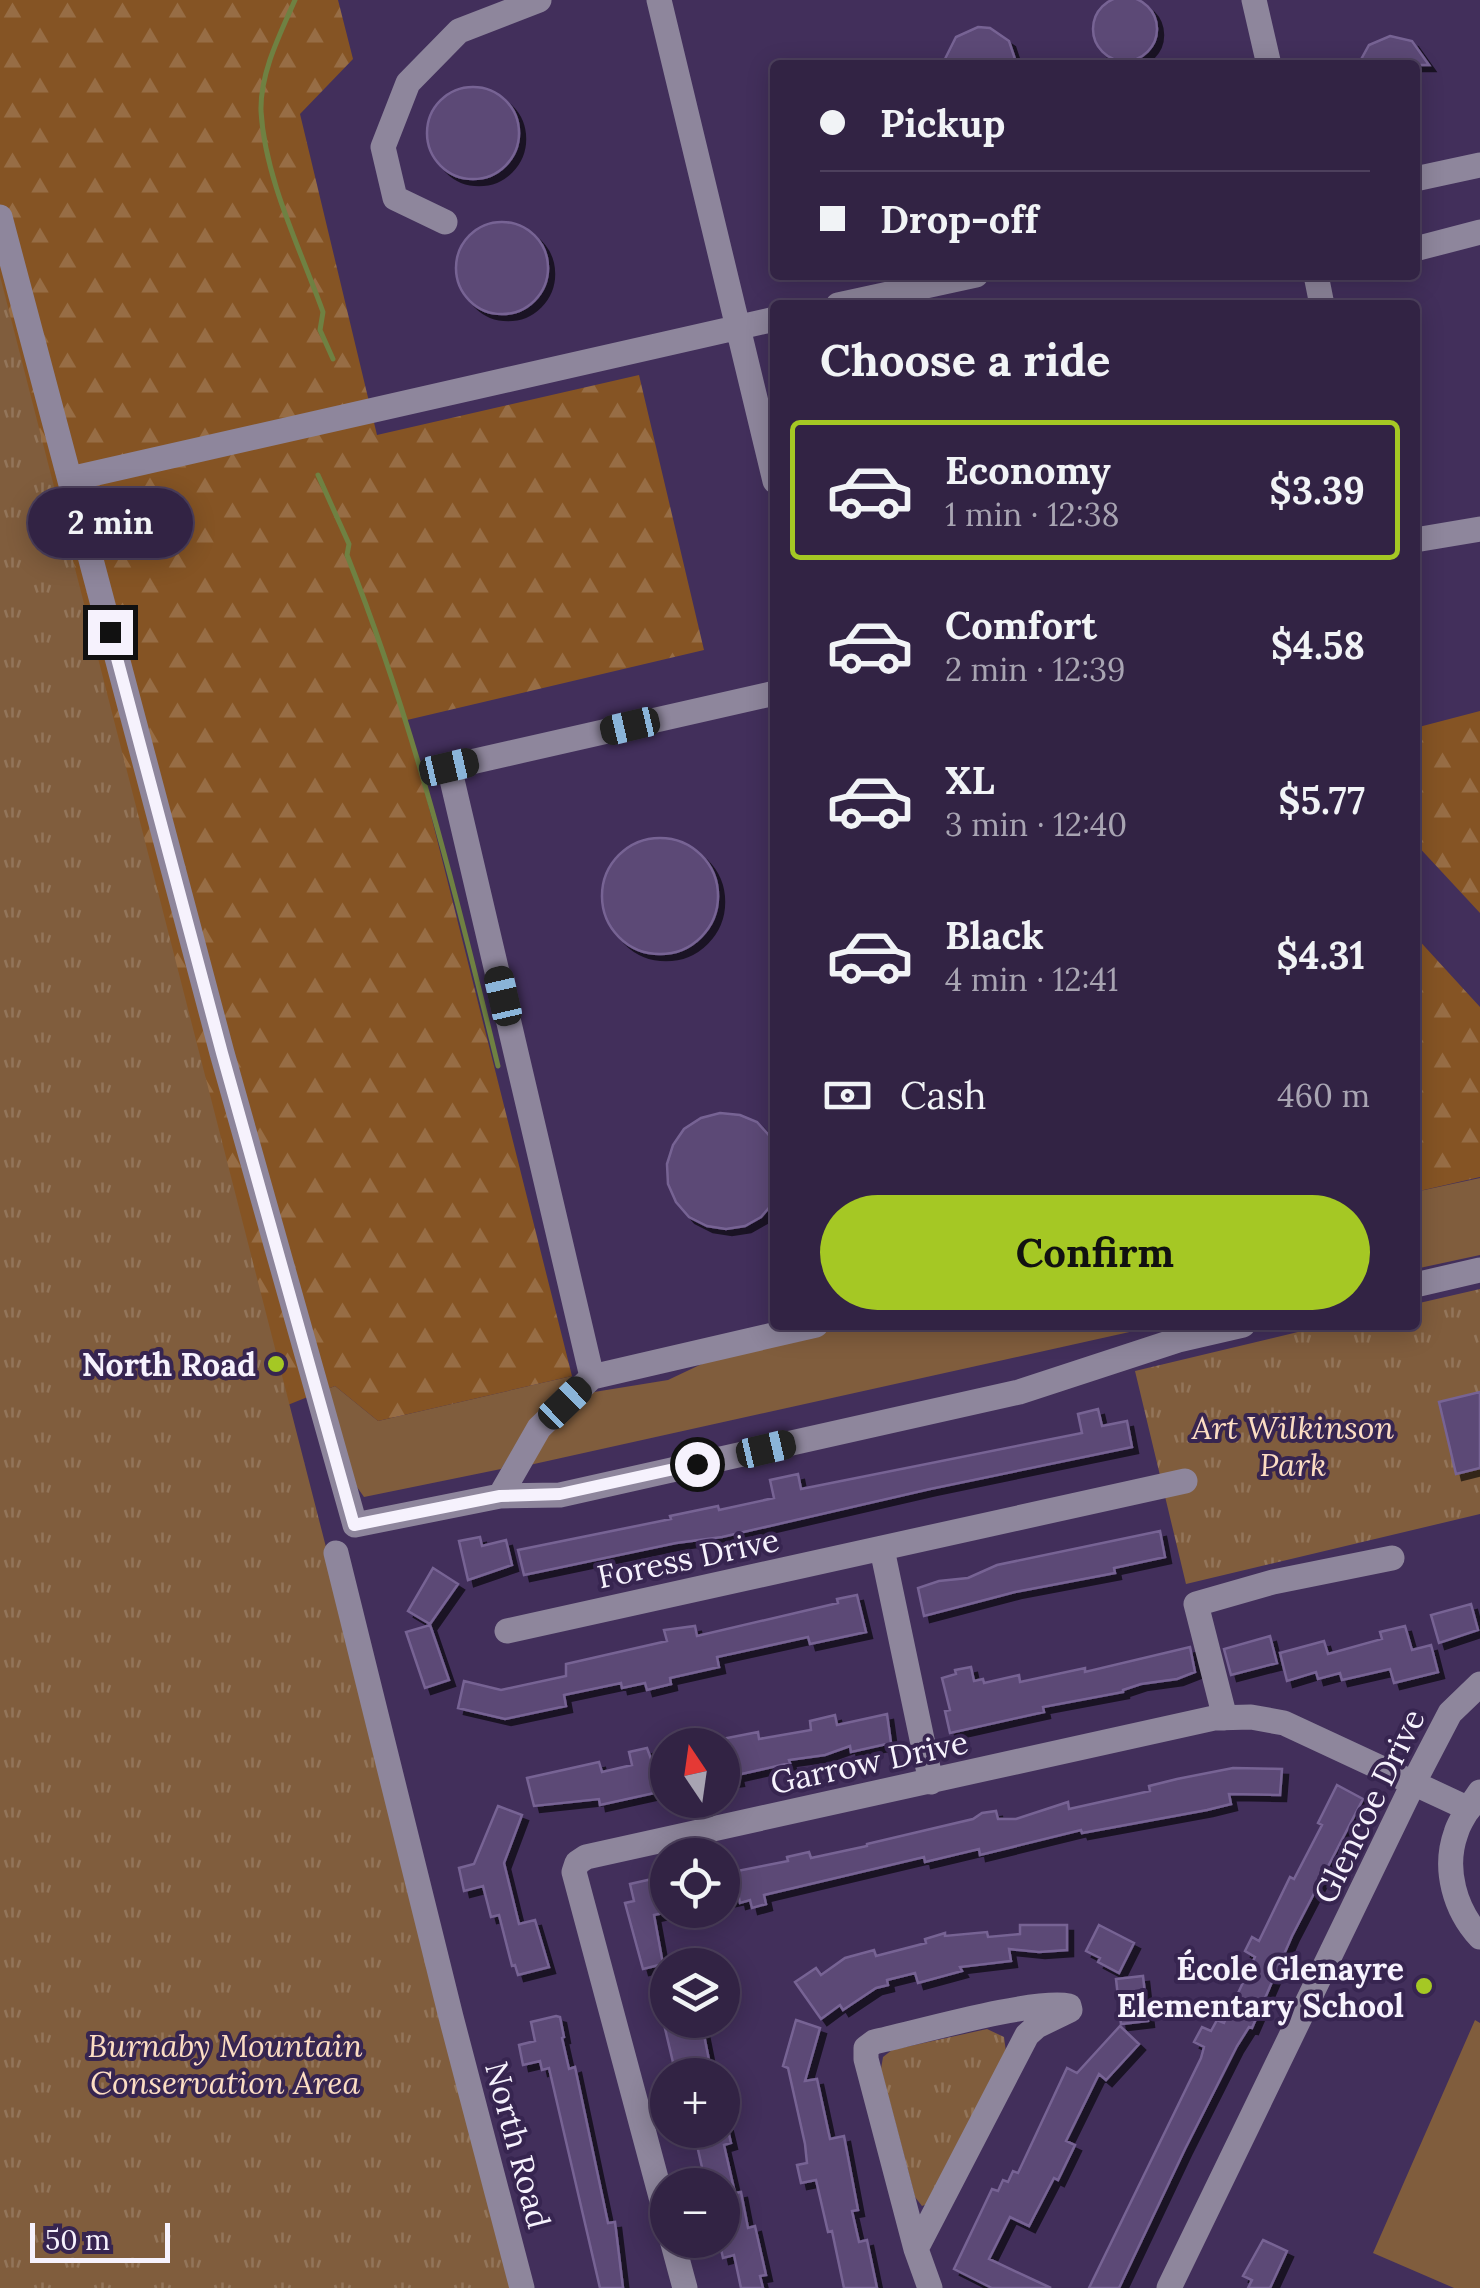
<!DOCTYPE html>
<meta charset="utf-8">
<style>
body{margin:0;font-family:Lora,serif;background:#3d2f4f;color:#f1f3f6;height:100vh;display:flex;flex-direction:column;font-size:38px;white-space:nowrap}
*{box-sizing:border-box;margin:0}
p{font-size:32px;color:#a8a4b2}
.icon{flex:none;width:55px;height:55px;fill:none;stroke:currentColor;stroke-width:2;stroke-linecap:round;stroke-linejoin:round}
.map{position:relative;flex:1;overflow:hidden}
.panel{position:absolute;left:770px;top:300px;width:650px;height:1030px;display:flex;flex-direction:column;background:#322344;border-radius:10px;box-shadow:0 5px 25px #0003,0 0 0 2px #4d405d}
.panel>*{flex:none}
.banner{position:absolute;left:770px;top:60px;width:650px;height:220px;border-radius:10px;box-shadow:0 5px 25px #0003,0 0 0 2px #4d405d;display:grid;align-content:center;height:220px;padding:0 50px;background:#322344}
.needle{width:65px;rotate:347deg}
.fabs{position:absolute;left:650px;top:1728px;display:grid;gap:20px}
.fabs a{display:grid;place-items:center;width:90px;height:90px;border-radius:50%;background:#322344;box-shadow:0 5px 25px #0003,0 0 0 2px #4d405d;font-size:50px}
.scale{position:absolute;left:30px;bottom:25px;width:140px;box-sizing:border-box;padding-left:10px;border:5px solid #f6f2fd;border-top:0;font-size:28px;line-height:35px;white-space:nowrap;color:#f6f2fd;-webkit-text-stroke:8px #372550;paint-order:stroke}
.end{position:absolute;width:45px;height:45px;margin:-22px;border:12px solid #f6f2fd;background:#111;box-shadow:0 0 0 5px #111}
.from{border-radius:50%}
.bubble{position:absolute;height:70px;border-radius:35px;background:#322344;box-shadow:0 5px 25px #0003,0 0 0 2px #4d405d;font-size:32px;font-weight:800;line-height:70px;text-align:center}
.car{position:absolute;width:30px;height:60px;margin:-30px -15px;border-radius:12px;box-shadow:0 0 8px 2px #0007;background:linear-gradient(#222 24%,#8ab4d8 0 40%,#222 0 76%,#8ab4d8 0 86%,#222 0)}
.banner b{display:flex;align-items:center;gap:35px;height:95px;font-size:38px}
.banner b+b{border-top:2px solid #4d405d}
.banner i{width:25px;height:25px;background:#f1f3f6}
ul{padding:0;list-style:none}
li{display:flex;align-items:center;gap:30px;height:140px;margin:0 20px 15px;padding:0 30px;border:5px solid transparent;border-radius:10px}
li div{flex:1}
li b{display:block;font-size:38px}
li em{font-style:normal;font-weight:800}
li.on{border-color:#a5c824}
li>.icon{width:90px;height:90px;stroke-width:1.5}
h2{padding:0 50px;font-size:45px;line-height:120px}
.pay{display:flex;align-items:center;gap:25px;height:110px;padding:0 50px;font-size:38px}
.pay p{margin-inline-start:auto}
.primary-button{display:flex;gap:20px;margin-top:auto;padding:20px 50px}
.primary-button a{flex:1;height:115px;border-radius:60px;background:#a5c824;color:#111;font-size:40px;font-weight:800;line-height:115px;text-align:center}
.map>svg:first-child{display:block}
</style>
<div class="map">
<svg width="1480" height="2288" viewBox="0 0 1480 2288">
<defs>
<pattern id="forest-firs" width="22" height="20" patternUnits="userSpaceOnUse" patternTransform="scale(2.5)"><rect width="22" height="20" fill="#855424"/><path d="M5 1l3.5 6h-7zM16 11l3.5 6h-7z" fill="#976d45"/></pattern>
<pattern id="park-tufts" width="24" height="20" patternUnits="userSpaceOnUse" patternTransform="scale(2.5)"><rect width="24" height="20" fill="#805d3d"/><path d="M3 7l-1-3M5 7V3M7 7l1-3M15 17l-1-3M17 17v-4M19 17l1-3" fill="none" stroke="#93755a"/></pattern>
<filter id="shadow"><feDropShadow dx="6" dy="6" stdDeviation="0" flood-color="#0009"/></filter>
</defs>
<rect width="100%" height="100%" fill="#422f5b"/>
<path fill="#805d3d" d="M 1480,1178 L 1480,1255 L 1415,1269 L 1415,1192 Z
M 846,1325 L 1161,1325 L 525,1466 L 546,1429 L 588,1393 L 668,1380 L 725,1353 Z
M 572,1376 L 528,1428 L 501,1469 L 364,1497 L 343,1467 L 325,1390 L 335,1386 L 378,1421 Z
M 1475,2020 L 1480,2023 L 1480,2288 L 1454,2288 L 1373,2253 Z"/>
<path fill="url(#forest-firs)" d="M 0,0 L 338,0 L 353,59 L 300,114 L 377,435 L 639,375 L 704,650 L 407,720 L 572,1376 L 378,1421 L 335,1386 L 0,1520 Z
M 1480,711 L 1480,913 L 1415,843 L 1415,728 Z
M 1415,936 L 1480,1007 L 1480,1177 L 1415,1192 Z"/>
<path fill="url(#park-tufts)" d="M 0,276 L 516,2288 L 0,2288 Z
M 1480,1289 L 1480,1514 L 1186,1584 L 1135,1371 L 1327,1325 L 1415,1325 L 1415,1304 Z
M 987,2029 L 1004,2037 L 1007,2059 L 933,2202 L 922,2206 L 915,2197 L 881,2069 L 883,2057 L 892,2050 Z"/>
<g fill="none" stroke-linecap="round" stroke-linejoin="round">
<path stroke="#6f8142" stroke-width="5" d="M 295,0 C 280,34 260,73 261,111 C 265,179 300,248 323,312 L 320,330 L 333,359
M 318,475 L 349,544 L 347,555 C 413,721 456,893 498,1066"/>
</g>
<path fill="#5b4876" stroke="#776494" stroke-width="2.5" filter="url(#shadow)" d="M1093 29a32 32 0 1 1 64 0a32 32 0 1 1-64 0Z
M 978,27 L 990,28 L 1009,41 L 1017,65 L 942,65 L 956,37 Z
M 1390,36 L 1412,41 L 1429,65 L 1358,65 L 1369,45 Z
M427 133a46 46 0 1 1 92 0a46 46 0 1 1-92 0Z
M456 268a46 46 0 1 1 92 0a46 46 0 1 1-92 0Z
M602 896a58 58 0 1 1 116 0a58 58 0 1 1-116 0Z
M 720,1113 L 740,1115 L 757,1122 L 775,1142 L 773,1203 L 761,1217 L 745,1226 L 726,1229 L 707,1226 L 689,1217 L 676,1202 L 668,1184 L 667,1164 L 673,1145 L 684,1129 L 701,1118 Z
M 1480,1392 L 1480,1468 L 1456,1474 L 1439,1402 Z
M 1098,1409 L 1102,1426 L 1127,1421 L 1132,1447 L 930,1489 L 722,1537 L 676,1543 L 524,1575 L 518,1550 L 671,1519 L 670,1516 L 718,1506 L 719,1510 L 774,1498 L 770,1480 L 798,1474 L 801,1489 L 1082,1433 L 1078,1414 Z
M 1160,1531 L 1165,1557 L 1114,1568 L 1115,1573 L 1015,1592 L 924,1616 L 918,1588 L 939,1581 L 968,1578 L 997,1565 Z
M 480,1537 L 482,1546 L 506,1540 L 512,1565 L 468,1580 L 459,1541 Z
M 433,1568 L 458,1584 L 430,1624 L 408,1611 Z
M 857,1595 L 866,1632 L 810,1644 L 808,1637 L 717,1657 L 719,1667 L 670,1678 L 671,1684 L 647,1690 L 645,1683 L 622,1688 L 621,1683 L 564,1695 L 566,1706 L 505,1719 L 458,1708 L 464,1681 L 501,1690 L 566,1676 L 566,1664 L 667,1641 L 664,1630 L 695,1626 L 697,1636 L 838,1603 L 837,1599 Z
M 1471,1604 L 1478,1630 L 1439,1643 L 1431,1615 Z
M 430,1625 L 449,1680 L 425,1688 L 406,1632 Z
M 1405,1626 L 1412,1650 L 1431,1645 L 1438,1672 L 1394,1683 L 1390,1669 L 1342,1680 L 1340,1673 L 1318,1679 L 1316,1672 L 1287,1681 L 1280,1653 L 1324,1641 L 1328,1654 L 1382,1639 L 1380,1632 Z
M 1270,1636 L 1277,1663 L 1231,1675 L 1224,1649 Z
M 1190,1647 L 1195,1672 L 1177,1679 L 1141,1684 L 1123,1690 L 1123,1692 L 1043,1707 L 1044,1712 L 950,1733 L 945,1711 L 950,1710 L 942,1678 L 956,1674 L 955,1670 L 971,1667 L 974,1681 L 983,1679 L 984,1683 L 1019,1675 L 1020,1682 L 1085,1668 L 1085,1672 Z
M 887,1714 L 891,1743 L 851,1752 L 850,1746 L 825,1755 L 789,1760 L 790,1763 L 737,1775 L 738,1780 L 722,1782 L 722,1739 L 758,1732 L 759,1739 L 811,1730 L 810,1721 L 835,1715 L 837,1725 Z
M 647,1748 L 654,1767 L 668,1764 L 668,1790 L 600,1805 L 599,1799 L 534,1806 L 527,1778 L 599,1762 L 602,1772 L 632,1765 L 629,1752 Z
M 1233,1768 L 1282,1769 L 1280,1795 L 1229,1794 L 1231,1804 L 1207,1810 L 1082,1833 L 1081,1830 L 980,1855 L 979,1849 L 925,1862 L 924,1857 L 764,1895 L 766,1904 L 752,1908 L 750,1900 L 740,1903 L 739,1898 L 722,1902 L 722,1874 L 788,1861 L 787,1857 L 809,1852 L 811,1858 L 867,1846 L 867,1844 L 973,1819 L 982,1813 L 996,1811 L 998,1819 L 1016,1819 L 1068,1802 L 1069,1809 L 1150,1791 L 1149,1786 L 1177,1779 Z
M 1337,1785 L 1363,1799 L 1292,1936 L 1252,2028 L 1249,2027 L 1237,2046 L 1185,2149 L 1119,2288 L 1089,2288 L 1201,2058 L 1204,2047 L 1194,2042 L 1202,2027 L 1211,2031 L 1217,2020 L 1224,2023 L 1255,1957 L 1245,1951 L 1252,1937 L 1259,1941 L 1290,1877 L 1294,1879 L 1322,1825 L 1318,1823 Z
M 498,1806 L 522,1815 L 504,1863 L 519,1924 L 535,1920 L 549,1967 L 518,1975 L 515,1965 L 512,1966 L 499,1915 L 491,1917 L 483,1886 L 464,1891 L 459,1868 L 474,1864 Z
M 652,1879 L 655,1890 L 668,1886 L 668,1912 L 654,1915 L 663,1964 L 643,1969 L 625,1903 L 634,1901 L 630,1884 Z
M 1020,1925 L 1067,1925 L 1067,1950 L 1039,1952 L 1009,1949 L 1011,1961 L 960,1967 L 962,1971 L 918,1983 L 915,1973 L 887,1980 L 888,1985 L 876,1988 L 843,2010 L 840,2005 L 821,2019 L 795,1982 L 816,1968 L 821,1975 L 845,1958 L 874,1950 L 876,1956 L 926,1943 L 925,1939 L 945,1933 L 945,1936 L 987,1932 L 988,1937 L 1020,1934 Z
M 1099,1925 L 1134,1943 L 1119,1973 L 1098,1962 L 1100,1958 L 1086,1951 Z
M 1143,1976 L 1148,2021 L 1121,2024 L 1116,1979 Z
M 556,2016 L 560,2017 L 564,2037 L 562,2038 L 569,2069 L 575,2067 L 608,2223 L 615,2222 L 623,2288 L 600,2288 L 549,2068 L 542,2070 L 540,2061 L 523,2065 L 519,2045 L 535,2041 L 531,2022 Z
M 663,2020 L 701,2020 L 712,2075 L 676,2075 Z
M 796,2020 L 820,2028 L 805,2081 L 817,2079 L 830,2139 L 844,2136 L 858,2210 L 852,2211 L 859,2242 L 867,2240 L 877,2288 L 844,2288 L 832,2231 L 828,2232 L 816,2180 L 801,2183 L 797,2165 L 807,2163 L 805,2144 L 788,2068 L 783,2066 Z
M 1120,2026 L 1139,2044 L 1106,2080 L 1099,2074 L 1066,2141 L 1075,2145 L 1058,2180 L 1054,2178 L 1029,2226 L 1010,2217 L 989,2259 L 1051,2288 L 992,2288 L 954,2269 L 992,2189 L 998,2191 L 1003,2180 L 1008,2182 L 1013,2171 L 1018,2173 L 1067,2068 L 1077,2073 Z
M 727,2126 L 731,2143 L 724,2145 L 735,2193 L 741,2192 L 748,2228 L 755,2226 L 766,2275 L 760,2276 L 763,2288 L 741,2288 L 734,2255 L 723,2258 L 719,2240 L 722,2240 L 722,2185 L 706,2185 L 694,2132 L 722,2130 Z
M 1263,2240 L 1287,2251 L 1270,2288 L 1248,2288 L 1252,2280 L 1243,2276 Z"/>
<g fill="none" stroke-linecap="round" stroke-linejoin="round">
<path stroke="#8e869c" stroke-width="25" d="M 659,0 L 775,481
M 1254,0 L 1269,65
M 1415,179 L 1480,165
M 0,217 L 222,1053 L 355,1525 L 500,1496 L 539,1428 L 592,1377 L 449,767 L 775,693
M 445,222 L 395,198 L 383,147 L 408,83 L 459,31 L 539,0
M 1415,249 L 1480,232
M 1316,275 L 1322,305
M 838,305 L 976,275
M 70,479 L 775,319
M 1415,540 L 1480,529
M 1415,1285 L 1480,1270
M 592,1377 L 816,1325
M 500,1496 L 560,1495 L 1019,1392 L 1178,1340 L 1243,1325
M 882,1549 L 931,1782
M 336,1553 L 451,2017 L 522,2288
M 507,1631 L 1185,1481
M 1225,1718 L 1196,1604 L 1273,1582 L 1392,1558
M 1480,1792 C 1472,1804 1460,1819 1456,1833 C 1443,1869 1455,1910 1480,1937
M 668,2223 L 574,1872 L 577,1863 L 586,1857 L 1214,1718 L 1251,1717 L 1284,1723 L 1469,1809
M 672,2240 L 685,2288
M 916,2249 L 1027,2035 L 1037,2026 L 1070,2010 L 1069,2006 C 1032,1999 916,2033 874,2042 L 866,2048 L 866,2059 L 916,2249 L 930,2288
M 1169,2288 L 1414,1782 L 1450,1713 L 1480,1684"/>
</g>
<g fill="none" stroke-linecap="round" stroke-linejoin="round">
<path stroke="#f6f2fd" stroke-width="12" d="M 110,632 L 222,1053 L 354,1525 L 500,1496 L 560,1494 L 697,1464"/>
</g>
<g fill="#a5c824" stroke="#372550" stroke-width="4">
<circle cx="276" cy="1364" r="10"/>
<circle cx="1424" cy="1986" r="10"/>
</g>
<g text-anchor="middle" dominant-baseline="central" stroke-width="8" stroke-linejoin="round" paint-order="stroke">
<g font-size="32" font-weight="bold" fill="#f6f2fd" stroke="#372550" text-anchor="end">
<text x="256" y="1364">North Road</text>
<text x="1404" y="1968">École Glenayre<tspan x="1404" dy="37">Elementary School</tspan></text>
</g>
<g font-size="32" font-style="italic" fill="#fcddc3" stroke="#372550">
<text x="1293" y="1427">Art Wilkinson<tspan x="1293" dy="37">Park</tspan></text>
<text x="225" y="2045">Burnaby Mountain<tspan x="225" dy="37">Conservation Area</tspan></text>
</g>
<g font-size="32" fill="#f6f2fd" stroke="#372550">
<text transform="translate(688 1558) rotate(-12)">Foress Drive</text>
<text transform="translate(869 1762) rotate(-12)">Garrow Drive</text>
<text transform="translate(1369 1806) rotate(-64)">Glencoe Drive</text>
<text transform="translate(518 2145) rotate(75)">North Road</text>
</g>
</g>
</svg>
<div class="fabs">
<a><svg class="needle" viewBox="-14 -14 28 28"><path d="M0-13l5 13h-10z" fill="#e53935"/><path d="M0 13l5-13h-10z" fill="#a8a4b2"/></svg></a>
<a><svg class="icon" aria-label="locate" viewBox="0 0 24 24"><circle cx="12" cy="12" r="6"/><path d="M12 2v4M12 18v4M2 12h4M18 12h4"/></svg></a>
<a><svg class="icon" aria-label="layers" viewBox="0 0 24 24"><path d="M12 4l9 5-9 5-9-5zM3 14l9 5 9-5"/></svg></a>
<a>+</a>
<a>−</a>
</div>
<div class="scale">50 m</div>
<i class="end from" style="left:697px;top:1464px"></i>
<i class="end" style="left:110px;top:632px"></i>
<div class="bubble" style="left:28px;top:488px;width:165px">2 min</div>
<i class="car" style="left:630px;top:726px;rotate:257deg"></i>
<i class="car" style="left:449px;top:767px;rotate:77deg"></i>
<i class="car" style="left:503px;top:996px;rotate:347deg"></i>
<i class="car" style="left:565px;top:1403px;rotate:46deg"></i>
<i class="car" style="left:766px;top:1449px;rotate:77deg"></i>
<div class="banner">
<b><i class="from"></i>Pickup</b>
<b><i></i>Drop-off</b>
</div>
<section class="panel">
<h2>Choose a ride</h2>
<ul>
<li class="on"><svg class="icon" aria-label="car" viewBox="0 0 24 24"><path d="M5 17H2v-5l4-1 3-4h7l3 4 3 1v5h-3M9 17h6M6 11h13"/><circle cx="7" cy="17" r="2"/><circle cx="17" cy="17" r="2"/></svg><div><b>Economy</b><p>1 min · 12:38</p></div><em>$3.39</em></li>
<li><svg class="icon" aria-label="car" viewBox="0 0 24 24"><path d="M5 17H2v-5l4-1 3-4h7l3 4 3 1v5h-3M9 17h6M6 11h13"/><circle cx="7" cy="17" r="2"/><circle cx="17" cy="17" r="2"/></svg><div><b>Comfort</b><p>2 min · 12:39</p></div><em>$4.58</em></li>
<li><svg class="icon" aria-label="car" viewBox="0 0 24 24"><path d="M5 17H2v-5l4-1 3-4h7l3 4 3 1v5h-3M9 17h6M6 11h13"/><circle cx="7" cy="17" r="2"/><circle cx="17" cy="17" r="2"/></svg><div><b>XL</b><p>3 min · 12:40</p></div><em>$5.77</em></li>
<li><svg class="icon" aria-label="car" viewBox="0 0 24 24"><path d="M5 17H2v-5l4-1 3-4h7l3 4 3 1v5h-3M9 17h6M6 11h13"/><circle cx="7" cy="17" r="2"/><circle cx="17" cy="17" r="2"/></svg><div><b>Black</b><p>4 min · 12:41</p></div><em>$4.31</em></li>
</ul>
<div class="pay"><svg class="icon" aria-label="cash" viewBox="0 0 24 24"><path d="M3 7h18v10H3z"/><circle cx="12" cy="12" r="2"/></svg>Cash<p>460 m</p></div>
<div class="primary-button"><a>Confirm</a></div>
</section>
</div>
